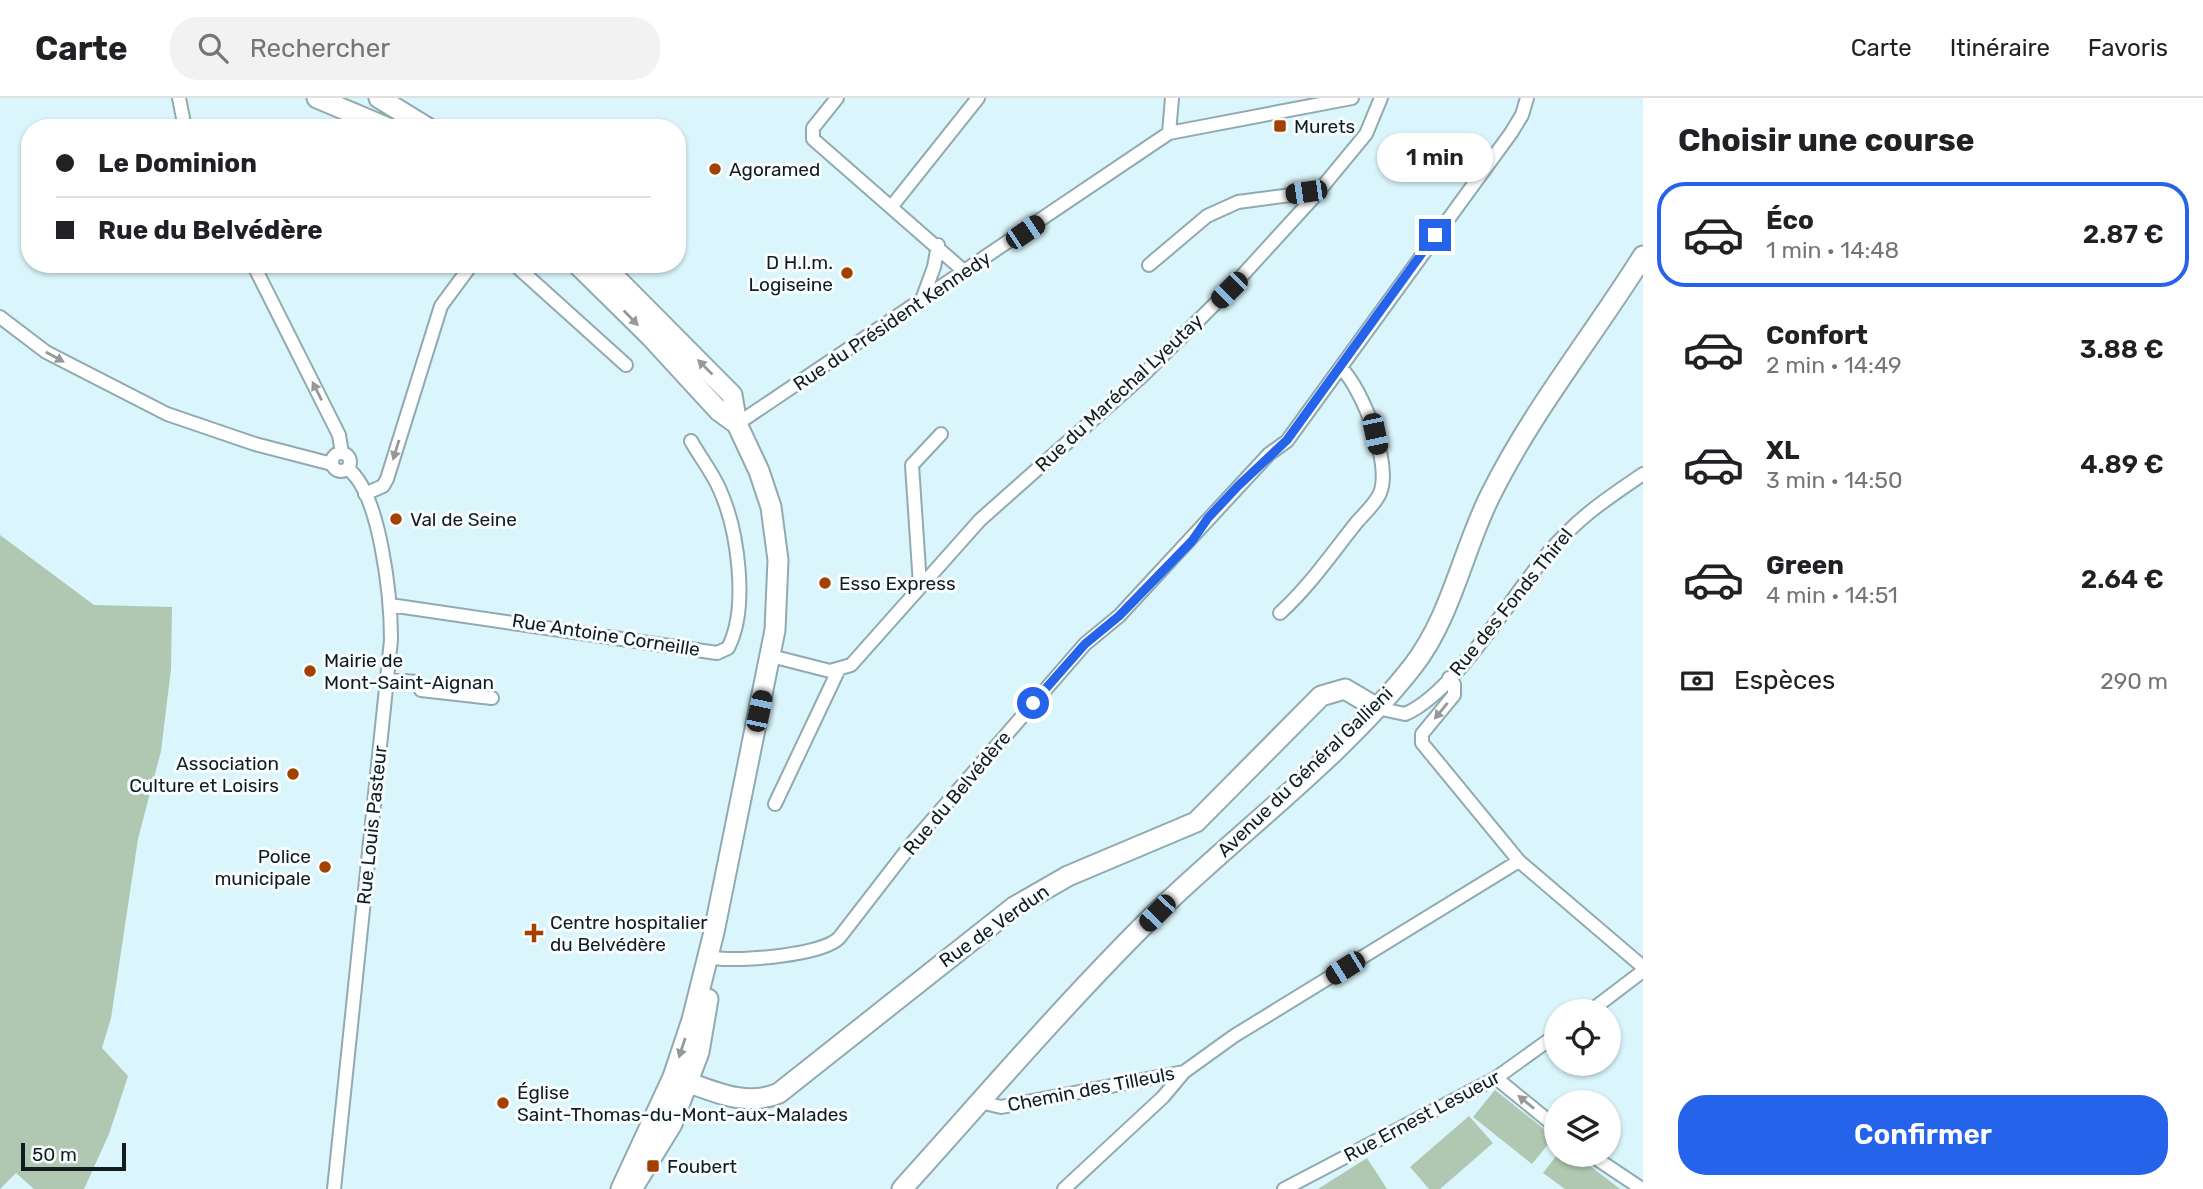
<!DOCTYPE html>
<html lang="fr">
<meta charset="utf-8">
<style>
body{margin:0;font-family:Rubik,sans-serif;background:#f2f2f2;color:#202124;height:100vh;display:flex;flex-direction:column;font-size:26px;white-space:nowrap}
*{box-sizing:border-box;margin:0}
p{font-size:23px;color:#757577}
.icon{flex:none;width:38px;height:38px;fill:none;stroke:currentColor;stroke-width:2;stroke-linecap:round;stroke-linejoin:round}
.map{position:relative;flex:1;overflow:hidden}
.side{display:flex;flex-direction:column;background:#fff;width:560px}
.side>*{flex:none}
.hud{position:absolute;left:21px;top:21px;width:665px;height:154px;border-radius:28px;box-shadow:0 2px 5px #0004;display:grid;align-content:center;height:154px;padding:0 35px;background:#fff}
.fabs{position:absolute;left:1544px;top:901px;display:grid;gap:14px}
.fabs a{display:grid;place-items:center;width:77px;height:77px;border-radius:50%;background:#fff;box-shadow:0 2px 5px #0004;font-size:35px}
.scale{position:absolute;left:21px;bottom:18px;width:105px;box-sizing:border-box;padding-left:7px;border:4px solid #131d1f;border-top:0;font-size:19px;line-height:24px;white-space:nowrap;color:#131d1f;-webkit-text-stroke:5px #f8fdff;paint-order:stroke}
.end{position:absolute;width:32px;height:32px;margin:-16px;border:9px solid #2563eb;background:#fff;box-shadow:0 0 0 4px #fff}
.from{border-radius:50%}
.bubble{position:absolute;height:49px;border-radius:24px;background:#fff;box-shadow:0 2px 5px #0004;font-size:23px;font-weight:600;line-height:49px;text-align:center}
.car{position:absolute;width:21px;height:42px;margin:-21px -10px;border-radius:9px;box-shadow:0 0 5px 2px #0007;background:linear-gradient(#222 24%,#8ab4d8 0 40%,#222 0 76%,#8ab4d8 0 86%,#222 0)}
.hud b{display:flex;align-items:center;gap:24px;height:66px;font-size:26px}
.hud b+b{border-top:2px solid #e0e0e0}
.hud i{width:18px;height:18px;background:#202124}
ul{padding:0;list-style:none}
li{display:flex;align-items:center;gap:21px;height:105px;margin:0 14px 10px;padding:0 21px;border:4px solid transparent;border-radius:28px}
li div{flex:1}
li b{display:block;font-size:26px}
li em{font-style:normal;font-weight:600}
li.active{border-color:#2563eb}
li>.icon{width:63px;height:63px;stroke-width:1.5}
h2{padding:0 35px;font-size:32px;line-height:84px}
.pay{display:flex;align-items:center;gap:18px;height:77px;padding:0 35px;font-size:26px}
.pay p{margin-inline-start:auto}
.button{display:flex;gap:14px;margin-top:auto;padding:14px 35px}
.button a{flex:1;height:80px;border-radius:28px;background:#2563eb;color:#fff;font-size:28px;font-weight:600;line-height:80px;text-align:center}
header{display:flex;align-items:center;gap:42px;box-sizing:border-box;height:98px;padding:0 35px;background:#fff;border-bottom:2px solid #e0e0e0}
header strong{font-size:33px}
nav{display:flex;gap:38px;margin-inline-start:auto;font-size:24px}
.search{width:490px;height:63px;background:#f2f2f2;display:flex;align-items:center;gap:18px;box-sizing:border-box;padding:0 24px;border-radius:28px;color:#757577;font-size:26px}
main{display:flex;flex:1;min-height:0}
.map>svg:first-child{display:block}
</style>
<header>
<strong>Carte</strong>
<div class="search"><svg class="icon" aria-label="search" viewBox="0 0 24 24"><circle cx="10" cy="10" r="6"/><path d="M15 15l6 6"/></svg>Rechercher</div>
<nav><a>Carte</a><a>Itinéraire</a><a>Favoris</a></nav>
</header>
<main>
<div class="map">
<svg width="1643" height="1091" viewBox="0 0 1643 1091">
<rect width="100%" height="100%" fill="#daf5fb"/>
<path fill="#b0c7b1" d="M 0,437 L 94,507 L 172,509 L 171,571 L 161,653 L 138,741 L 111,920 L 102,950 L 128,978 L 109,1036 L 84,1091 L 34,1091 L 16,1075 L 0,1091 Z
M 1495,992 L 1554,1039 L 1532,1066 L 1473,1019 Z
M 1469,1018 L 1493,1045 L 1440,1091 L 1429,1091 L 1410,1069 Z
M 1557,1057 L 1576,1057 L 1620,1091 L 1565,1091 L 1543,1075 Z
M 1367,1060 L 1387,1091 L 1318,1091 Z"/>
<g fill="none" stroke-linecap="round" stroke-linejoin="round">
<g stroke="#91aab0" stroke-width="16">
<path id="street" d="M 179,0 L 185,30
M 837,0 L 813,30 L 813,41 L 965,174
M 1169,35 L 1172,0
M 892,108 L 978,0
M 253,166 L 339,337 L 342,355
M 514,166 L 626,267
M 1149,167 L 1207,118 L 1238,104 L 1306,95 L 1314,99
M 923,199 L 934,169 L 938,147
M 0,219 L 46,254 L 167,316 L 255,346 L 332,366
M 737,326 L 1169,35 L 1352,0
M332 364a9 9 0 1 1 18 0a9 9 0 1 1-18 0Z
M 365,396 L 383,388 L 387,381 L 441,208 L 472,166
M 920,487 L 912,367 L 941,336
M 390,507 L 717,555 L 728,550 C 749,510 738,431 719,390 C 712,374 700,359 691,343
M 1280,515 C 1309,489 1332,455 1357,424 C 1364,416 1376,405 1380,395 C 1392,366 1362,290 1341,270
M 771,558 L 830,573 L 851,567 L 980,422 L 1141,279 L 1229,192 L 1314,99 L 1366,36 L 1381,0
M 1449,580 L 1454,586 L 1454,597 L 1422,636 L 1422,645 L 1519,763 L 1643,869
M 387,582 L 418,584 L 421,592 L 492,600
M 1377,610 L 1405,616 C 1455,595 1513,496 1549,454 C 1580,418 1605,402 1643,376
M 775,706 L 838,573
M 715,860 C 740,864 822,857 839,840 L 914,743 L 1085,546 L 1119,518 L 1269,356 L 1287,343 L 1511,35 L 1522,17 L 1527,0
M 1589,914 L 1643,873
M 1496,980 L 1556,1029
M 980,1004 L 1001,1009 L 1184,974 L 1234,938 L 1519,763
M 1591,1057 L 1639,1089
M 334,1091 L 391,542 C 391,502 381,396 348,371
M 1064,1091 L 1163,999 L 1184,974
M 1284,1091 L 1496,980 L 1556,937"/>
</g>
<g stroke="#91aab0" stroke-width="23">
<path id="secondary" d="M 317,0 L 388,30
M 379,0 L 428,30
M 577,166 L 651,239 L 719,313 L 737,326
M 602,166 L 732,297 L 737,326 L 759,373 L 771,409 L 778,462 L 775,532 L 714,834 L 692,922 L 673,979 L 621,1091
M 673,979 C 707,990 744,1011 779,995 L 1014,809 L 1068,778 L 1196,724 L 1321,598 L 1345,591 L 1377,610
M 632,1091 L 672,1026 L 699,954 L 708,901
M 902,1091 C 986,998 1067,903 1156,815 C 1240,733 1340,661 1413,568 C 1451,519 1463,452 1490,398 C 1532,313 1593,238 1643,158"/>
</g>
<use href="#street" stroke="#fff" stroke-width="12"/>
<use href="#secondary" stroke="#fff" stroke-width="19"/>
</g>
<defs><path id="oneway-solid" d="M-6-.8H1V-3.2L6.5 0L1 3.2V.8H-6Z" transform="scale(1.75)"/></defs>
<g fill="#95999a">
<use href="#oneway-solid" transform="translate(631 220) rotate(46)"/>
<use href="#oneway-solid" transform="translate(55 259) rotate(29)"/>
<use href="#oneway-solid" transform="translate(705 269) rotate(-135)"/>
<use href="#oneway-solid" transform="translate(317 293) rotate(-117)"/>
<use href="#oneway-solid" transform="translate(396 352) rotate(107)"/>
<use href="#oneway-solid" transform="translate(1441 613) rotate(129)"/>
<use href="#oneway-solid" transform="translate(682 950) rotate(108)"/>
<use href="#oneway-solid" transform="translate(1526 1004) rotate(-141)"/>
</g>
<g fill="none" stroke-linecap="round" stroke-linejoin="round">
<path stroke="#2563eb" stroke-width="9" d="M 1033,605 L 1085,546 L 1119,518 L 1192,443 L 1208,420 L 1238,388 L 1287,342 L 1435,137"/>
</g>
<g fill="#a34100" stroke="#f8fdff" stroke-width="2.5">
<rect x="1273" y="21" width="14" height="14" rx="3.5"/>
<circle cx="715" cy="71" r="7"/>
<circle cx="847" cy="175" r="7"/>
<circle cx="396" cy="421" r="7"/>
<circle cx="825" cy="485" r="7"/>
<circle cx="310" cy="573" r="7"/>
<circle cx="293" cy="676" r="7"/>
<circle cx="325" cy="769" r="7"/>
<path d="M530.5 824.5h7v7h7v7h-7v7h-7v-7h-7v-7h7z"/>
<circle cx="503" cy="1005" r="7"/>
<rect x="646" y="1061" width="14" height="14" rx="3.5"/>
</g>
<g text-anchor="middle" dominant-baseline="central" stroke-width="6" stroke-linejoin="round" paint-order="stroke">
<g font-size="19" fill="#131d1f" stroke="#f8fdff" text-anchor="start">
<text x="1294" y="28">Murets</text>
<text x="729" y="71">Agoramed</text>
<text x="833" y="164" text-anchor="end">D H.l.m.<tspan x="833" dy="22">Logiseine</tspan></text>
<text x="410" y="421">Val de Seine</text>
<text x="839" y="485">Esso Express</text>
<text x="324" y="562">Mairie de<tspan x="324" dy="22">Mont-Saint-Aignan</tspan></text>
<text x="279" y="665" text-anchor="end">Association<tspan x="279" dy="22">Culture et Loisirs</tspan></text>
<text x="311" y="758" text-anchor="end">Police<tspan x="311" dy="22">municipale</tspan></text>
<text x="550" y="824">Centre hospitalier<tspan x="550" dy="22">du Belvédère</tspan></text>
<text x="517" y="994">Église<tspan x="517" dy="22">Saint-Thomas-du-Mont-aux-Malades</tspan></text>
<text x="667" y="1068">Foubert</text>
</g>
<g font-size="19" fill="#131d1f" stroke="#f8fdff">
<text transform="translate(892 223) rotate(-34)">Rue du Président Kennedy</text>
<text transform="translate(1119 295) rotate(-43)">Rue du Maréchal Lyeutay</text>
<text transform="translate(1511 504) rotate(-51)">Rue des Fonds Thirel</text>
<text transform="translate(606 537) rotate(9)">Rue Antoine Corneille</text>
<text transform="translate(1305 674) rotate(-44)">Avenue du Général Gallieni</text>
<text transform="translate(957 695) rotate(-50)">Rue du Belvédère</text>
<text transform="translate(372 727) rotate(-84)">Rue Louis Pasteur</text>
<text transform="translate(994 828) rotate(-35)">Rue de Verdun</text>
<text transform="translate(1091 991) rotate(-11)">Chemin des Tilleuls</text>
<text transform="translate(1422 1018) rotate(-28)">Rue Ernest Lesueur</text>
</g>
</g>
</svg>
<div class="fabs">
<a><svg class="icon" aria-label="locate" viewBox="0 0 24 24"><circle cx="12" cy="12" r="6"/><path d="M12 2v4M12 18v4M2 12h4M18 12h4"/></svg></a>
<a><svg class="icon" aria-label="layers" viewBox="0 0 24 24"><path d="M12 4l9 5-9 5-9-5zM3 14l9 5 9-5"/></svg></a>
</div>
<div class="scale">50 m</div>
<i class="end from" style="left:1033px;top:605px"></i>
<i class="end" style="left:1435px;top:137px"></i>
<div class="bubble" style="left:1377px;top:35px;width:116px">1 min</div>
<i class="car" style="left:1306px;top:94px;rotate:262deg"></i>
<i class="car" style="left:1025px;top:134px;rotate:56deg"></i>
<i class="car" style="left:1229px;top:192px;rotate:225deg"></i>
<i class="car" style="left:1375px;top:336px;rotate:168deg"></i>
<i class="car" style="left:759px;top:613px;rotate:12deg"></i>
<i class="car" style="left:1157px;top:815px;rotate:224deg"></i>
<i class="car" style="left:1345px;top:870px;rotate:238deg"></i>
<div class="hud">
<b><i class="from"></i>Le Dominion</b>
<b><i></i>Rue du Belvédère</b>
</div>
</div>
<section class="side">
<h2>Choisir une course</h2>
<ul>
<li class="active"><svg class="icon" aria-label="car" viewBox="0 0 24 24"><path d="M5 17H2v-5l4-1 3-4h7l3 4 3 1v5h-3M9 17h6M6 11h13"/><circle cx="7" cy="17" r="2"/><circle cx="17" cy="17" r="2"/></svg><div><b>Éco</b><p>1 min · 14:48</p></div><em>2.87 €</em></li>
<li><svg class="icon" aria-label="car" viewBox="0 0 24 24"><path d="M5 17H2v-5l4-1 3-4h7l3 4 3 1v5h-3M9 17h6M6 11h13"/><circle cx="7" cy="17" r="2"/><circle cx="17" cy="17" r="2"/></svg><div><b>Confort</b><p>2 min · 14:49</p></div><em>3.88 €</em></li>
<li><svg class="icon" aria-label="car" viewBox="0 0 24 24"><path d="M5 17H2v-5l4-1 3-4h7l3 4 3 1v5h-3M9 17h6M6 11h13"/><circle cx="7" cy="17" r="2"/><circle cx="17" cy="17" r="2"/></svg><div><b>XL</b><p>3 min · 14:50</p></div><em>4.89 €</em></li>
<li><svg class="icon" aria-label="car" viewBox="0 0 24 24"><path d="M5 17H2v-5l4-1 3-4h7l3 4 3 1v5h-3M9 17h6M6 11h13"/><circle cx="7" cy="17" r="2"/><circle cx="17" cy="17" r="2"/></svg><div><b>Green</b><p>4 min · 14:51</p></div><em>2.64 €</em></li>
</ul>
<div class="pay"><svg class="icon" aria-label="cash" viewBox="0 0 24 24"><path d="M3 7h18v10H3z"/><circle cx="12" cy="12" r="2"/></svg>Espèces<p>290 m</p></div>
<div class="button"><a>Confirmer</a></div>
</section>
</main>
